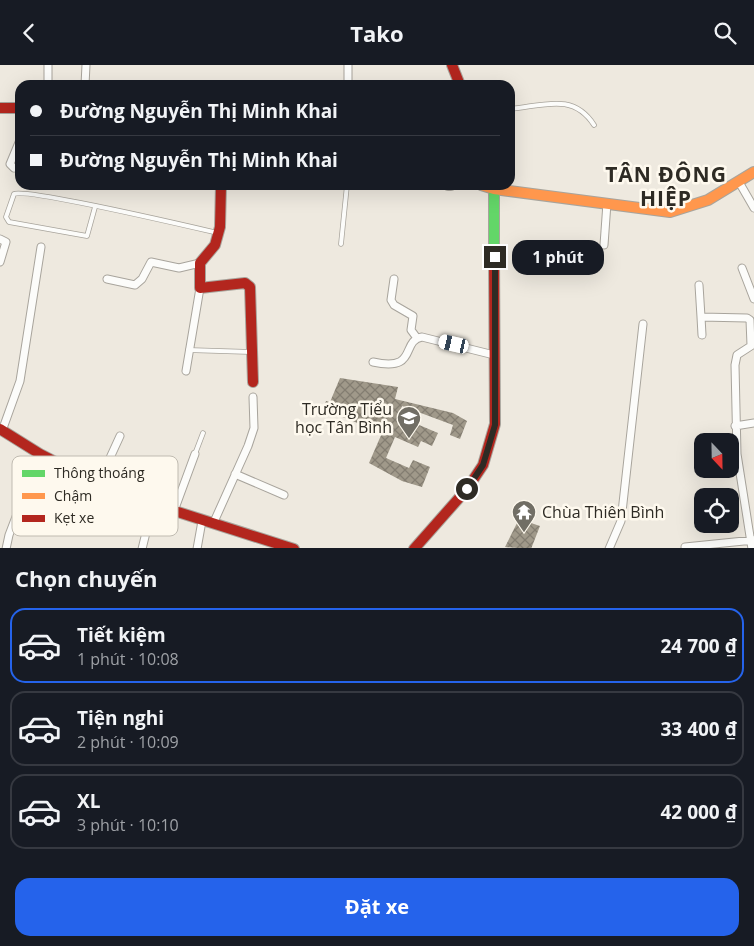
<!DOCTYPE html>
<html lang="vi">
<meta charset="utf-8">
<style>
body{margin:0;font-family:"Open Sans",sans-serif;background:#20242c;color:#f1f3f6;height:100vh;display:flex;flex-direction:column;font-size:19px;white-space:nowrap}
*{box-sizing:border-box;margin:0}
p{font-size:16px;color:#9ea1a6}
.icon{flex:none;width:28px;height:28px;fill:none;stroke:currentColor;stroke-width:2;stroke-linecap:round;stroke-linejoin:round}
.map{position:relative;height:483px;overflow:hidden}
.panel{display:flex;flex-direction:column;background:#171b24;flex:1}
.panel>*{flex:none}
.hud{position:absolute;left:15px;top:15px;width:500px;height:110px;border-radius:15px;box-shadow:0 5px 20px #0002;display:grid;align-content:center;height:110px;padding:0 15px;background:#171b24}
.needle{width:32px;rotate:158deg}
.buttons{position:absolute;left:694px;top:368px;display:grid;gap:10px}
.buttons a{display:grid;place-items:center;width:45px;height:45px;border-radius:10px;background:#171b24;box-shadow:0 5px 20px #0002;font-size:25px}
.end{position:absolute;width:22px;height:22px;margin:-11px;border:6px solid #2e2b24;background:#fff;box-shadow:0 0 0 2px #fff}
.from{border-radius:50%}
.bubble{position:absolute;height:35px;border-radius:15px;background:#171b24;box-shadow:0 5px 20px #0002;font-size:16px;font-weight:700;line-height:35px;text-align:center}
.car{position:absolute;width:15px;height:30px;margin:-15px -8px;border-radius:6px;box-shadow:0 0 4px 1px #0007;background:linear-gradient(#fff 24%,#345 0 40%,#fff 0 76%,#345 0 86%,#fff 0)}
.hud b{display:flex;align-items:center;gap:18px;height:48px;font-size:19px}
.hud b+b{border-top:1px solid #363941}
.hud i{width:12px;height:12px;background:#f1f3f6}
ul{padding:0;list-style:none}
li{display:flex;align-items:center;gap:15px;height:75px;margin:0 10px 8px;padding:0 5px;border:2px solid #363941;border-radius:15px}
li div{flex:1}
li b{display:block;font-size:19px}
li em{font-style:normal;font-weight:700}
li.selected{border-color:#2563eb}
li>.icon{width:45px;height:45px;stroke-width:1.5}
h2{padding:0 15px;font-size:22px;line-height:60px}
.button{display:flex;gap:10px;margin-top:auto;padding:10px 15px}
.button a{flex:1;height:58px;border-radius:15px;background:#2563eb;color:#fff;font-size:20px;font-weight:700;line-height:58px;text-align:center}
header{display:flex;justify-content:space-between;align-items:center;height:65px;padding:0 15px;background:#171b24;font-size:22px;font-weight:700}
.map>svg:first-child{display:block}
</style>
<header><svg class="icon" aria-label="back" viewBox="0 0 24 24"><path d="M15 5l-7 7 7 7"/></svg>Tako<svg class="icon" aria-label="search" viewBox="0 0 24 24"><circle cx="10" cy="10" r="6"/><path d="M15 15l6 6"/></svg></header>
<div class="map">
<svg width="754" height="484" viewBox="0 0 754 484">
<defs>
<pattern id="building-cross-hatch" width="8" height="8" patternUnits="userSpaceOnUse" patternTransform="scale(1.25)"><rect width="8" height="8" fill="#a0998a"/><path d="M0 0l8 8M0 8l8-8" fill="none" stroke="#837d71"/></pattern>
</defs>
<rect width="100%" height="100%" fill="#eee9df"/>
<path fill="url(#building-cross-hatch)" d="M 340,313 L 398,322 L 395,334 L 453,348 L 467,356 L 460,374 L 450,370 L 453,360 L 402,341 L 398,351 L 438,368 L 432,381 L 421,376 L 418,382 L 395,372 L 386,393 L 409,403 L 413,395 L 430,402 L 422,422 L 402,416 L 369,398 L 382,368 L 323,344 L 326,336 L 330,337 Z
M 519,454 L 540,461 L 531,484 L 505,482 Z"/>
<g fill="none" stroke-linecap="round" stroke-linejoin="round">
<g stroke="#a8a49c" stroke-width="5.5">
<path id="lane" d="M 510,44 C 543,41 573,27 594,60
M 95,142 L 87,171 L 9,157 L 6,152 L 14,129 C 25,123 192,162 218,168
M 341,179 L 347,120
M 188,285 L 251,287
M 195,389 L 203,368"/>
</g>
<g stroke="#a8a49c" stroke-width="9">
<path id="street" d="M 48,20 L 48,0
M 85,20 L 86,0
M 348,20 L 348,0
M 14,103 L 10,99 L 20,75
M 739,117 L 754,143
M 0,174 L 6,177 L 0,197
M 604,180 L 607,138
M 742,203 L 754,234
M 107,214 L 135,220 L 142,214 L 151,197 L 179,203 L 200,198
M 394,214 L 391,235 L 394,240 L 413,251 L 411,265 L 417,273
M 699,220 L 701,252
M 702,270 L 701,252 L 747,253 L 750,255 L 751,280
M 373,297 C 419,307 400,276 422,272 L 494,290
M 186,306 L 200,223
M 735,361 L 754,358
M 2,366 L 20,316 L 41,182
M 235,409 L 284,430
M 98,419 L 120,371
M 174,446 L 195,389
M 213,459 L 248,381 L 254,363 L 253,332
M 685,482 L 754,475
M 6,484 L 9,470 L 40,389
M 142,484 L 153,439
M 197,484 L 202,456
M 609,484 L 621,456 L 643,259
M 752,484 L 737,389 L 735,300 L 737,290 L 754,279"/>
</g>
<g stroke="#a8a49c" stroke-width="12">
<path id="fast" d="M 448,120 L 451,120
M 494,120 L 494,190"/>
</g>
<g stroke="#a8a49c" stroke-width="12">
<path id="slow" d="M 481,120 L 494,124 L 670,147 L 708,135 L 754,107"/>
</g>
<g stroke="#a8a49c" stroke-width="12">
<path id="jam" d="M 452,0 L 460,20
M 0,43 L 20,43
M 221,120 L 220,162 L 215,180 L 200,198 L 200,223 L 245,218 L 250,222 L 253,317
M 0,364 L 40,389 L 112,426 L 294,484
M 414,484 L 467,424 L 483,400 L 495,359 L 494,190"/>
</g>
<use href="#lane" stroke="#fcfcfa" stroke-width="4"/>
<use href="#street" stroke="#fcfcfa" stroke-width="7"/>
<use href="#fast" stroke="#63d668" stroke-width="10"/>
<use href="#slow" stroke="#ff974d" stroke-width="10"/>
<use href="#jam" stroke="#b3261e" stroke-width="10"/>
</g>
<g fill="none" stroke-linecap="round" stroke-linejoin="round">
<path stroke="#2e2b24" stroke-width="6" d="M 467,424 L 483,400 L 495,360 L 495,192"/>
</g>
<defs>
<g id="school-pin" transform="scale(1.25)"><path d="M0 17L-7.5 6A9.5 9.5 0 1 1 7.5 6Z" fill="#716e65" stroke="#fef9ee"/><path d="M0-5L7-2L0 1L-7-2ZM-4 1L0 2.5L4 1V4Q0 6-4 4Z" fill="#fff"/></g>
<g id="temple-pin" transform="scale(1.25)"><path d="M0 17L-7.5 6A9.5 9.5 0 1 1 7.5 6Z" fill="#716e65" stroke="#fef9ee"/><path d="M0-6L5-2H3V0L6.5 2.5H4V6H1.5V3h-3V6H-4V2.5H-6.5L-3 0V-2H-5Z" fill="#fff"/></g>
</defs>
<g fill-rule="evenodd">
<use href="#school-pin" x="409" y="353"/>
<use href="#temple-pin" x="524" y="447"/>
</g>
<g text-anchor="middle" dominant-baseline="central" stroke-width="5" stroke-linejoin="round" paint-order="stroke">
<g font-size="16" fill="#2e2b24" stroke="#fef9ee" text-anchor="end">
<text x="392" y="344">Trường Tiểu<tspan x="392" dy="18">học Tân Bình</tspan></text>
<text x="542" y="447" text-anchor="start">Chùa Thiên Bình</text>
</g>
<g font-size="21" font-weight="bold" letter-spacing="1" fill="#2e2b24" stroke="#fef9ee">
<text x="666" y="109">TÂN ĐÔNG<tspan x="666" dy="24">HIỆP</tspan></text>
</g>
</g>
<rect x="12" y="391" width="166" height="80" rx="8" fill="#fef9ee" stroke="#c0bbb1" stroke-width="1"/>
<rect x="22" y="405" width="23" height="7" fill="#63d668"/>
<rect x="22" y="428" width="23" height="6" fill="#ff974d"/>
<rect x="22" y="450" width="23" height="7" fill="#b3261e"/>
<g font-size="14" fill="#2e2b24">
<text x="54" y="413">Thông thoáng</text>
<text x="54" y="436">Chậm</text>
<text x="54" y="458">Kẹt xe</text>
</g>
</svg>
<div class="buttons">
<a><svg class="needle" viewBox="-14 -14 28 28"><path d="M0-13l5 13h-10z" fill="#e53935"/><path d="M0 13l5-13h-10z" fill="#9ea1a6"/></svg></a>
<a><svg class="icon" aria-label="locate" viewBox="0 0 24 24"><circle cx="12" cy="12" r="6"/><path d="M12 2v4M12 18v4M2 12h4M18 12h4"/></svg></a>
</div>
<i class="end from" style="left:467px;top:424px"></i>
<i class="end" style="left:495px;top:192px"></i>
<div class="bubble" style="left:512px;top:175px;width:92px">1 phút</div>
<i class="car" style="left:454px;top:279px;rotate:283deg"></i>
<div class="hud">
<b><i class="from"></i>Đường Nguyễn Thị Minh Khai</b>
<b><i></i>Đường Nguyễn Thị Minh Khai</b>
</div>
</div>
<section class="panel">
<h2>Chọn chuyến</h2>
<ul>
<li class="selected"><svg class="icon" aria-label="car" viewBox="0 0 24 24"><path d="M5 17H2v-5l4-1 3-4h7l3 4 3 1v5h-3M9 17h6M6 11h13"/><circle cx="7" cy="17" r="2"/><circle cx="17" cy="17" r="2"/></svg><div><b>Tiết kiệm</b><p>1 phút · 10:08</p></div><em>24 700 ₫</em></li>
<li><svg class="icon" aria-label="car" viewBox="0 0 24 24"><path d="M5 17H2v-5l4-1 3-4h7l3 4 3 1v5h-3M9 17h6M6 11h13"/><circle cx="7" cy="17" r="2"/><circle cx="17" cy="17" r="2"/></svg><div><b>Tiện nghi</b><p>2 phút · 10:09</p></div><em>33 400 ₫</em></li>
<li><svg class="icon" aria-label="car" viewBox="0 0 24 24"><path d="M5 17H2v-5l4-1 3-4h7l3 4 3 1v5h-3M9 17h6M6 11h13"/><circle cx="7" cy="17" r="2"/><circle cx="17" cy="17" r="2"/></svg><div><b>XL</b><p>3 phút · 10:10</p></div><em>42 000 ₫</em></li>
</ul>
<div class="button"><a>Đặt xe</a></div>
</section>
